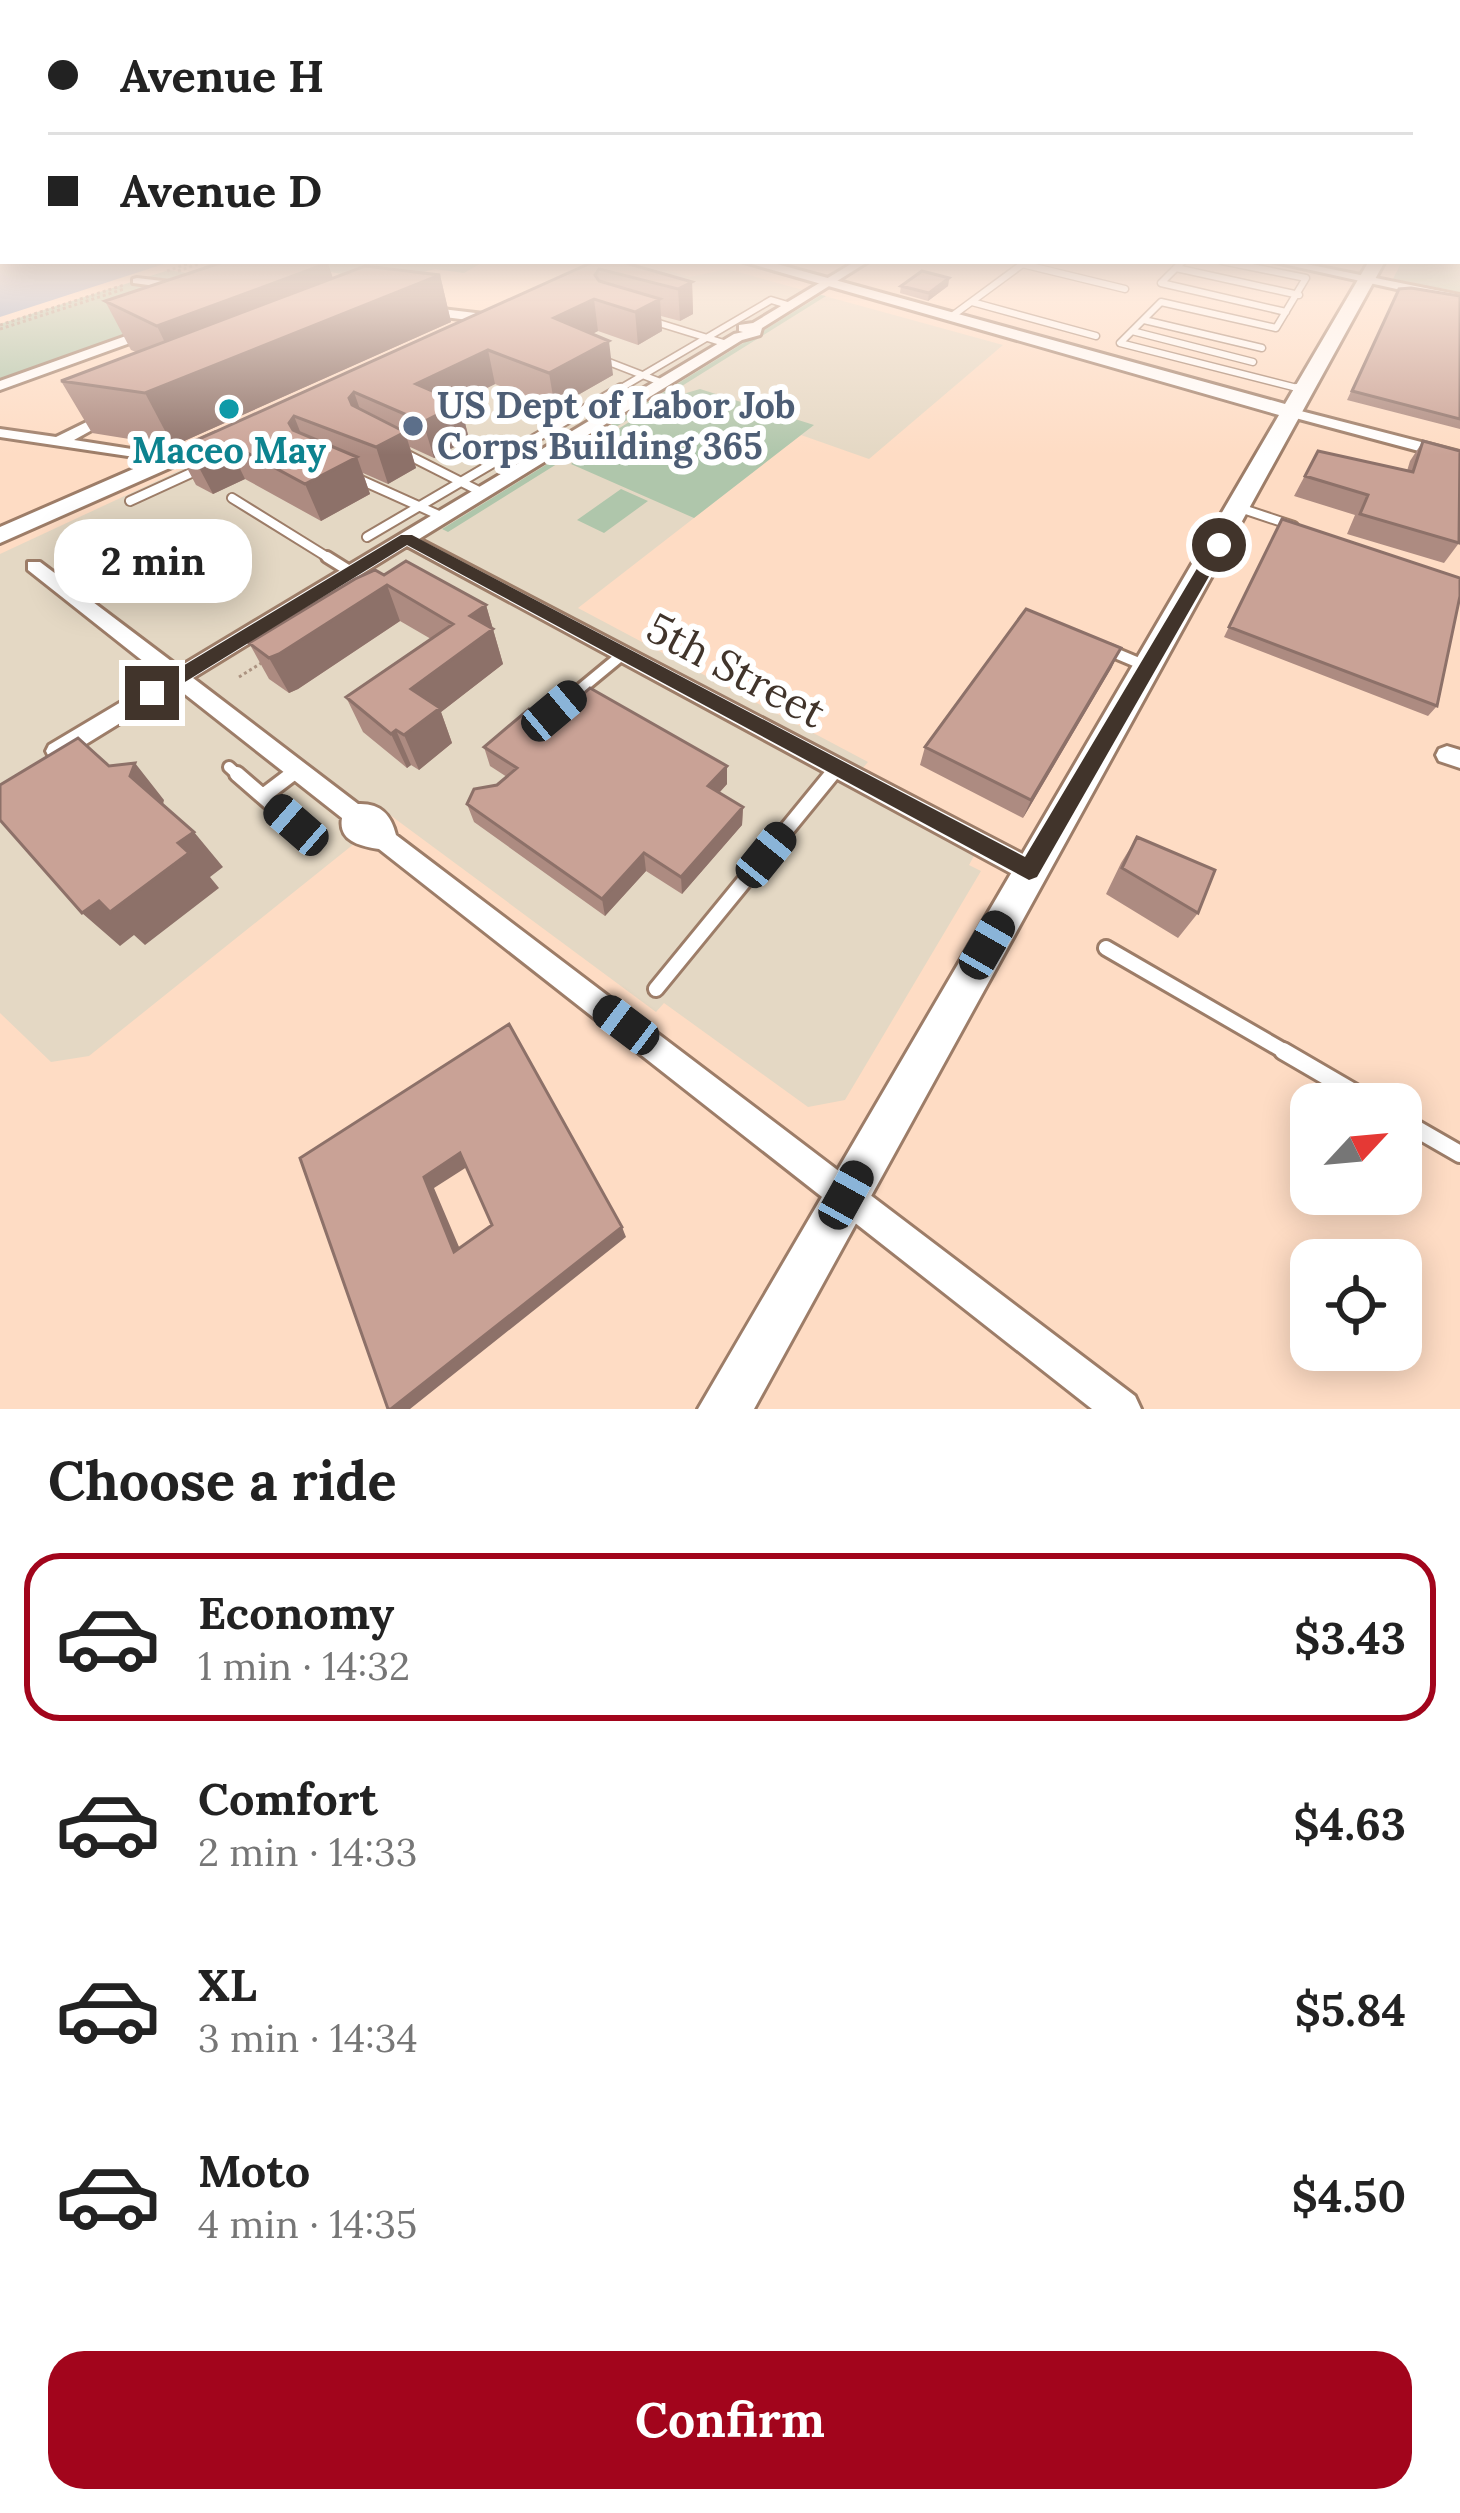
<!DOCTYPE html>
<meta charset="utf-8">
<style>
body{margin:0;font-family:Lora,serif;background:#f6f6f6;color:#222;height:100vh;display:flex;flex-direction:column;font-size:45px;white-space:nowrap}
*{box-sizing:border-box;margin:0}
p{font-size:39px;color:#767676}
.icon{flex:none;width:66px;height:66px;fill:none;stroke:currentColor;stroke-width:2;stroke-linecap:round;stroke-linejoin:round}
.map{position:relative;height:1409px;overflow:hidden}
.panel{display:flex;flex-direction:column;background:#fff;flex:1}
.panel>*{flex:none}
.banner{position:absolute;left:0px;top:0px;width:1461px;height:264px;box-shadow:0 6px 30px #0003;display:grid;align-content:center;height:264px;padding:0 48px;background:#fff}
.needle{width:78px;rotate:64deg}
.buttons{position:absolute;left:1290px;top:1083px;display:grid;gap:24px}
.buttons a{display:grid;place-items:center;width:132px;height:132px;border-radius:24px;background:#fff;box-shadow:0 6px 30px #0003;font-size:60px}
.end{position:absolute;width:54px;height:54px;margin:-27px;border:15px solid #41342b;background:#fff;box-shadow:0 0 0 6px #fff}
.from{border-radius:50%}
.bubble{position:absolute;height:84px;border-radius:36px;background:#fff;box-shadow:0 6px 30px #0003;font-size:39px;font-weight:700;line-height:84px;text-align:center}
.car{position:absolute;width:36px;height:72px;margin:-36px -18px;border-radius:15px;box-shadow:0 0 9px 3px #0007;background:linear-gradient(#222 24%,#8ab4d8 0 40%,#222 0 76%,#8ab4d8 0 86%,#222 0)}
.banner b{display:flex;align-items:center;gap:42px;height:114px;font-size:45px}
.banner b+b{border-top:3px solid #e0e0e0}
.banner i{width:30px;height:30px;background:#222}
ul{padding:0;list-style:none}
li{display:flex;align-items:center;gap:36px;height:168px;margin:0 24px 18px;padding:0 24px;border:6px solid transparent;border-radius:36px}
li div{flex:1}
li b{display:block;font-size:45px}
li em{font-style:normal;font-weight:700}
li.current{border-color:#a2051c}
li>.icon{width:108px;height:108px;stroke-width:1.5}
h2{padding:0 48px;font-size:54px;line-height:144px}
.action{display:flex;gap:24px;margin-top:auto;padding:24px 48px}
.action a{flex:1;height:138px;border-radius:36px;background:#a2051c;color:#fff;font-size:48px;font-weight:700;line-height:138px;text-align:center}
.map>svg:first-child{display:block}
</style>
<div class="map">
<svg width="1460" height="1409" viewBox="0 0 1460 1409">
<rect width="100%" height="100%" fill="#fedcc4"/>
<path fill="#e4d8c4" d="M 623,264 L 636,268 L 646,264 L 690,277 L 727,269 L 1003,345 L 869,459 L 801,435 L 578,608 L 868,762 L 847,786 L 975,854 L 969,865 L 981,871 L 845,1100 L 808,1107 L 664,1003 L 656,1012 L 390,815 L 89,1056 L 51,1062 L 0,1013 L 0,554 Z"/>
<path fill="#afc6ab" d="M 1460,258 L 1460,293 L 1393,279 L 1402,261 Z
M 217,261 L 485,261 L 464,273 L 435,269 L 385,282 L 304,267 L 234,276 L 193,271 Z
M 169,270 L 271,288 L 0,383 L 0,324 Z
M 821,295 L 826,296 L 448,532 L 442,529 Z
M 700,389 L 814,425 L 694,518 L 571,464 L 575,461 L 570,459 L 666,399 Z
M 621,489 L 648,501 L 604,533 L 577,520 Z"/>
<path fill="#92a5c3" d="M 0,258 L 3,261 L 173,261 L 0,317 Z"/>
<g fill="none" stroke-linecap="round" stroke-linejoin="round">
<g stroke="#9d7d68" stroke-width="9">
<path id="lane-far4" d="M 1183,261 L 1161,283 L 1286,312
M 1222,261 L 1306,278 L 1276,328 L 1161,302 L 1120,343 L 1305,390
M 1022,264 L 1125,289
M 1176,268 L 1299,295
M 972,302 L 1096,336
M 952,316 L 1024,263
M 649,320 L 727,344
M 1144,320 L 1262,348
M 1132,331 L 1253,362
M 601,359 L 663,383
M 616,391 L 771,300 L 791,306"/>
</g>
<g stroke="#9d7d68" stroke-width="12">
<path id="lane-far3" d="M 1297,388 L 1305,390
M 404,453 L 483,493
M 354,477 L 443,517
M 232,498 L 332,560
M 130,501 L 202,468
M 1240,508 L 1294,526
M 367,537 L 621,388"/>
</g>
<g stroke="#9d7d68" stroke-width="16">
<path id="lane-far2" d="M 327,557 L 351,572
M 1108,650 L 1146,666
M 554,711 L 623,654
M 229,767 L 240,777
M 288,777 L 297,770
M 830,777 L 837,768"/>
</g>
<g stroke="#9d7d68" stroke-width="20">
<path id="lane-far1" d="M 237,774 L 296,825
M 263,796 L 292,774
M 1106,948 L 1289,1054
M 656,989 L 832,774"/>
</g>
<g stroke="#9d7d68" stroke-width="22">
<path id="lane" d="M 1283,1051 L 1374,1104
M 1401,1120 L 1460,1154"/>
</g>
<g stroke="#9d7d68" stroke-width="6">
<path id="street" d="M 856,261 L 869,261 L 762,328 L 760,335 L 742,340 L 419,539 L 1038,862 L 1041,870 L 1038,878 L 1029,881 L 1020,878 L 407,546 L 193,678 L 358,804 C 380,803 391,814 396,835 L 1135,1396 L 1141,1409 L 1092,1409 L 379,849 C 360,846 338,841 342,818 L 177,688 L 65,757 L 49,757 L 46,751 L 49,745 L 163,677 L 28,570 L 28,562 L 40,562 L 179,667 L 734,334 L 743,332 L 739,331 L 739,325 L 753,323 Z
M 1270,261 L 1291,261 L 1460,295 L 1460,303 Z
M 137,278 L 188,284 L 194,287 L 188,290 L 133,283 L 133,279 Z
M 425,307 L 484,314 L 490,318 L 484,322 L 421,314 L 421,308 Z
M 151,327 L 157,331 L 155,334 L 0,390 L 0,381 Z
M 1293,409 L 1460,452 L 1460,462 L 1288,416 L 1286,413 Z
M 107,412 L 119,415 L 74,440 L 170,455 L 175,457 L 175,463 L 0,437 L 0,429 L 56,437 Z
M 1447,746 L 1460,750 L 1460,768 L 1439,761 L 1436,755 L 1439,749 Z"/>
</g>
<g stroke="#9d7d68" stroke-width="6">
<path id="secondary" d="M 741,261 L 766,261 L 1285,404 L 1369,261 L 1385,261 L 754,1409 L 698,1409 L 1279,415 Z
M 216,433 L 224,434 L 224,444 L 0,543 L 0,527 Z"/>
</g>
<path stroke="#ab9381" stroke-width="3" stroke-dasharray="3 3" stroke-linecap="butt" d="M 167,271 L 196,261
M 178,271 L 207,261
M 0,325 L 124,285
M 0,329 L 124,289
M 239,677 L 263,662"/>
<use href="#lane-far4" stroke="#fff" stroke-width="6"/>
<use href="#lane-far3" stroke="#fff" stroke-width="8"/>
<use href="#lane-far2" stroke="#fff" stroke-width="10"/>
<use href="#lane-far1" stroke="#fff" stroke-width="14"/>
<use href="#lane" stroke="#fff" stroke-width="16"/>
<use href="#street" fill="#fff" fill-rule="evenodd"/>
<use href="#secondary" fill="#fff" fill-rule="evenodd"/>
</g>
<path fill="#ad8b81" d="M 595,261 L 692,282 L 693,314 L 680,321 L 661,316 L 662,331 L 638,345 L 598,331 L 592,334 L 613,375 L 555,408 L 495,384 L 458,402 L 460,403 L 469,439 L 434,458 L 410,447 L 416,468 L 388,484 L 363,473 L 370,494 L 321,521 L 245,479 L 213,494 L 196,485 L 177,449 Z
M 440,275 L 451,322 L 173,446 L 92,433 L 61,381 L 136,352 L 131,350 L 105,301 L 333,278 Z
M 949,278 L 948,286 L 928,301 L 900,293 L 901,286 Z
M 1399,289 L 1460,296 L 1460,429 L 1347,400 Z
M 1423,441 L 1459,543 L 1444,563 L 1347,534 L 1355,515 L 1294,496 L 1318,451 L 1407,471 L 1410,461 Z
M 1282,519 L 1437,706 L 1428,716 L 1224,637 Z
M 384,575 L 486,605 L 503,664 L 441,712 L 452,743 L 419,770 L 411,765 L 407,768 L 363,732 L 346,697 L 431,639 L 400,621 L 298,689 L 289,693 L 269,679 L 249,643 Z
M 1112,667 L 1023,818 L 920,765 L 925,747 Z
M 551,722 L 727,784 L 719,793 L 743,807 L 742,825 L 682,894 L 646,871 L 605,916 L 474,822 L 467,804 L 497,785 L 507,777 L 490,766 L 484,747 Z
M 1137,837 L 1198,913 L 1178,938 L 1106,894 L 1121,863 Z"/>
<path fill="#8d7169" d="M 328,263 L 343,309 L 181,376 L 157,326 Z
M 440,275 L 451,322 L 173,446 L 145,393 Z
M 949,278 L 948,286 L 928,301 L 929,293 Z
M 692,282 L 693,314 L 680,321 L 678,289 Z
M 594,299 L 598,331 L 559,351 L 554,318 Z
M 660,299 L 662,331 L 638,345 L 635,312 Z
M 609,341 L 613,375 L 555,408 L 549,373 Z
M 488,350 L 495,384 L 426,419 L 416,384 Z
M 354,392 L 366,427 L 349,398 Z
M 460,403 L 469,439 L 434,458 L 423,422 Z
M 294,416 L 308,452 L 289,423 Z
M 405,432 L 416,468 L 388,484 L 376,447 Z
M 227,442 L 245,479 L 213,494 L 194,458 Z
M 357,457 L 370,494 L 321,521 L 305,484 Z
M 387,585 L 400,621 L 298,689 L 289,693 L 269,658 Z
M 486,605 L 503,664 L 441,712 L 452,743 L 419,770 L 404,735 L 411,689 L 470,616 Z
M 1121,648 L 1112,667 L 1023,818 L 1031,800 Z
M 396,730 L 411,765 L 407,768 L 391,734 Z
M 135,763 L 164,800 L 161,813 L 130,776 Z
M 727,766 L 727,784 L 708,805 L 708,786 Z
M 743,807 L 742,825 L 682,894 L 681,877 Z
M 194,832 L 223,867 L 210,877 L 219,888 L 145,945 L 134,935 L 120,946 L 82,913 Z
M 644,853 L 646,871 L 605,916 L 602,899 Z
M 460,1153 L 470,1165 L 434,1188 L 465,1261 L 454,1252 L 424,1177 Z
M 622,1227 L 626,1237 L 410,1409 L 391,1409 Z"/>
<path fill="#c9a296" stroke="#8d7169" stroke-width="3" fill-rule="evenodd" d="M 226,261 L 309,261 L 328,263 L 157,326 L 105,301 Z
M 595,261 L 619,261 L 692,282 L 678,289 L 599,269 L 595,275 L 599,281 L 660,299 L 635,312 L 594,299 L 554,318 L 609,341 L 549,373 L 488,350 L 416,384 L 460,403 L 423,422 L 354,392 L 349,398 L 352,405 L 405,432 L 376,447 L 294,416 L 289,423 L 293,430 L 357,457 L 305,484 L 227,442 L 194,458 L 177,449 Z
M 365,266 L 440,275 L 145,393 L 61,381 Z
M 922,271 L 949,278 L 929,293 L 901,286 Z
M 1411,288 L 1460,296 L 1460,419 L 1352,391 L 1399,289 Z
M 1423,441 L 1460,451 L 1459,543 L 1360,514 L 1368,495 L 1305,476 L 1318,451 L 1413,472 Z
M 1282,519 L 1460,578 L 1460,596 L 1437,706 L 1229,627 Z
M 406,561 L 486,605 L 470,616 L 493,629 L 411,689 L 440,708 L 404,735 L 396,730 L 391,734 L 346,697 L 453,624 L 387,585 L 279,654 L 269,658 L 249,643 L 355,579 L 375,570 L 384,575 Z
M 1026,609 L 1121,648 L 1031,800 L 925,747 Z
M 590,688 L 727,766 L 708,786 L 743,807 L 681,877 L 644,853 L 602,899 L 467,804 L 474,789 L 497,785 L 517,768 L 484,747 L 529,709 L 551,722 Z
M 78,738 L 109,766 L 135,763 L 130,776 L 194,832 L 178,843 L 189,853 L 110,912 L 99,901 L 82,913 L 0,820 L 0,785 Z
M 1137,837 L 1215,870 L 1198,913 L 1122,868 Z
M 509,1024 L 622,1227 L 391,1409 L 388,1409 L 300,1158 ZM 460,1153 L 492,1225 L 454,1252 L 424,1177 Z"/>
<linearGradient id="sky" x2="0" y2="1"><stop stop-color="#85aed9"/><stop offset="0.57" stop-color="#ffefe4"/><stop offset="1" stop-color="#ffefe4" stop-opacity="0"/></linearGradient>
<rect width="1460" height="455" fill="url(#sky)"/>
<path fill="#41342b" d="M 401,535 L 412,535 L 1025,857 L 1211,545 L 1219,540 L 1227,545 L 1037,877 L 1029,880 L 407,545 L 159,698 L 146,698 L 146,688 Z"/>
<circle fill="#0f9aa8" stroke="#fff" stroke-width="4.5" cx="229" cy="409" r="12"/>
<circle fill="#5c6f8a" stroke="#fff" stroke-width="4.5" cx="413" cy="426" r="12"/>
<g text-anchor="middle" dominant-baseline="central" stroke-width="12" stroke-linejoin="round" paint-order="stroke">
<g font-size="36" font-weight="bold" fill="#4e5e75" stroke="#fff" text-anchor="start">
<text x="437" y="405">US Dept of Labor Job<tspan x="437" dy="41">Corps Building 365</tspan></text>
</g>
<g font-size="36" font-weight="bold" fill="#0d838f" stroke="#fff">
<text x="229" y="450">Maceo May</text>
</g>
<g font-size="42" fill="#41342b" stroke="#fff">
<text transform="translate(736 670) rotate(28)">5th Street</text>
</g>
</g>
</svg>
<div class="buttons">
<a><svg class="needle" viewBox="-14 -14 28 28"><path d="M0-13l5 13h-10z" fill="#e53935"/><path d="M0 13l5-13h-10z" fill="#767676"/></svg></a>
<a><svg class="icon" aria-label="locate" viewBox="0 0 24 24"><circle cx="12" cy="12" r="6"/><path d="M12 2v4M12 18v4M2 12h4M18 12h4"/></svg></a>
</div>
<i class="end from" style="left:1219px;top:545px"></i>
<i class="end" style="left:152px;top:693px"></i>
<div class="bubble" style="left:54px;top:519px;width:198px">2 min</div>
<i class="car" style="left:554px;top:711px;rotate:50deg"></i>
<i class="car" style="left:296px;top:825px;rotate:311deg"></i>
<i class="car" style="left:766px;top:855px;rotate:39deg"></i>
<i class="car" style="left:987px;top:945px;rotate:30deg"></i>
<i class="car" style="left:626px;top:1025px;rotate:307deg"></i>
<i class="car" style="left:846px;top:1195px;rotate:29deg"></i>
<div class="banner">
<b><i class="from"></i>Avenue H</b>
<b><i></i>Avenue D</b>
</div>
</div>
<section class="panel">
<h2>Choose a ride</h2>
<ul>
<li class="current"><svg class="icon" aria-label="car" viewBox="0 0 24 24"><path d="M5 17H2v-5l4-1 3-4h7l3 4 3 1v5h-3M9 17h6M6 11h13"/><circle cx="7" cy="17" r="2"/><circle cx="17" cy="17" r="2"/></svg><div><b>Economy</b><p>1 min · 14:32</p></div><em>$3.43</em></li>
<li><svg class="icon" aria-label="car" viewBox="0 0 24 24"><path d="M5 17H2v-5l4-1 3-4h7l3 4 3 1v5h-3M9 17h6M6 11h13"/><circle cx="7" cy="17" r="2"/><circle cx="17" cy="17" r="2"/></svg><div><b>Comfort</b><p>2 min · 14:33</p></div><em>$4.63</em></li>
<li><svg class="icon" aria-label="car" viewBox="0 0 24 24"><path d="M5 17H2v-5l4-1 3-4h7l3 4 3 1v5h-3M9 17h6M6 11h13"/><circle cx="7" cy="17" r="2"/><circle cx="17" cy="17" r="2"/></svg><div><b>XL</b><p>3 min · 14:34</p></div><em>$5.84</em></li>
<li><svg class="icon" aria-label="car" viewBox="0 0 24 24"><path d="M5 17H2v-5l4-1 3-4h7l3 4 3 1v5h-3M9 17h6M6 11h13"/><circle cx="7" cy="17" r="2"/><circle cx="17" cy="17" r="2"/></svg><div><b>Moto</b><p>4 min · 14:35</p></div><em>$4.50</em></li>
</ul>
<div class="action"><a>Confirm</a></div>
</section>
